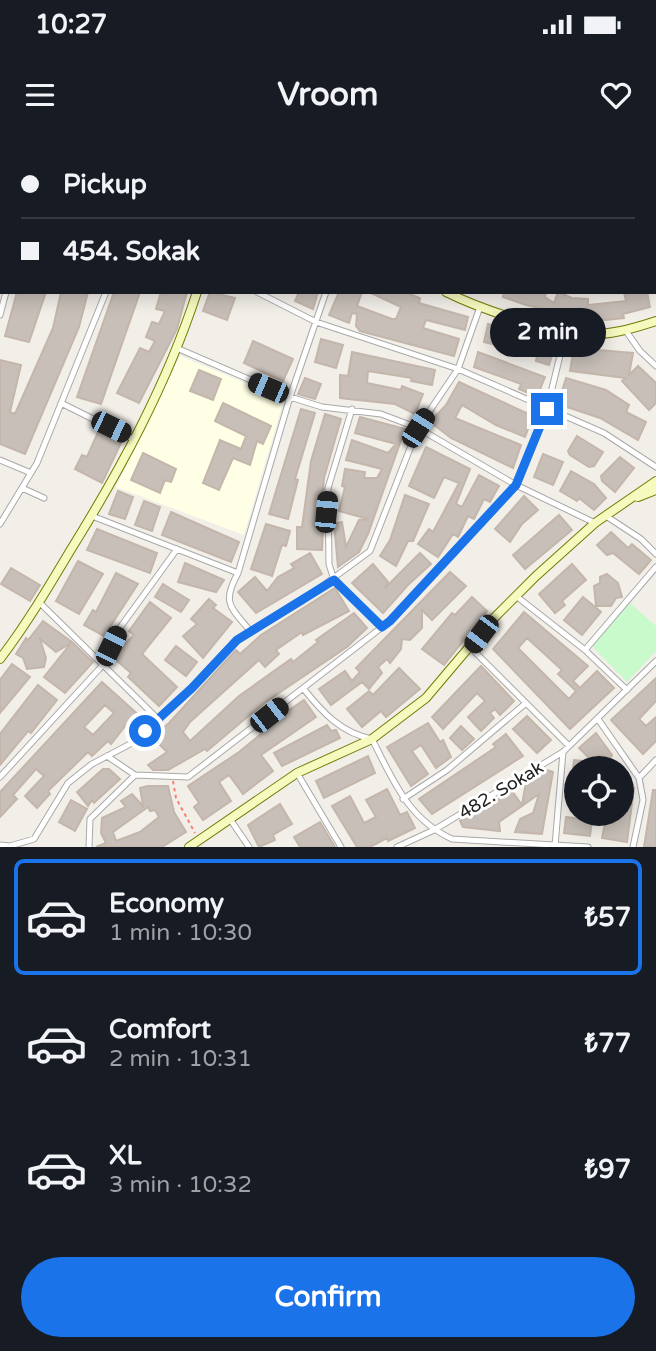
<!DOCTYPE html>
<meta charset="utf-8">
<style>
body{margin:0;font-family:"Varela Round",sans-serif;background:#20242c;color:#f1f3f6;height:100vh;display:flex;flex-direction:column;font-size:26px;white-space:nowrap}
*{box-sizing:border-box;margin:0}
p{font-size:23px;color:#9ea1a6}
.icon{flex:none;width:38px;height:38px;fill:none;stroke:currentColor;stroke-width:2;stroke-linecap:round;stroke-linejoin:round}
.map{position:relative;height:707px;overflow:hidden}
.drawer{display:flex;flex-direction:column;background:#171b24;flex:1}
.drawer>*{flex:none}
.top-card{position:absolute;left:0px;top:0px;width:656px;height:154px;box-shadow:0 4px 18px #0003;display:grid;align-content:center;height:154px;padding:0 21px;background:#171b24}
.fabs{position:absolute;left:564px;top:616px;display:grid;gap:14px}
.fabs a{display:grid;place-items:center;width:70px;height:70px;border-radius:50%;background:#171b24;box-shadow:0 4px 18px #0003;font-size:35px}
.end{position:absolute;width:32px;height:32px;margin:-16px;border:9px solid #1a73e8;background:#fff;box-shadow:0 0 0 4px #fff}
.from{border-radius:50%}
.bubble{position:absolute;height:49px;border-radius:24px;background:#171b24;box-shadow:0 4px 18px #0003;font-size:23px;font-weight:700;line-height:49px;text-align:center}
.car{position:absolute;width:21px;height:42px;margin:-21px -10px;border-radius:9px;box-shadow:0 0 5px 2px #0007;background:linear-gradient(#222 24%,#8ab4d8 0 40%,#222 0 76%,#8ab4d8 0 86%,#222 0)}
.top-card b{display:flex;align-items:center;gap:24px;height:66px;font-size:26px}
.top-card b+b{border-top:2px solid #363941}
.top-card i{width:18px;height:18px;background:#f1f3f6}
ul{padding:12px 0 0;list-style:none}
li{display:flex;align-items:center;gap:21px;height:116px;margin:0 14px 10px;padding:0 7px;border:4px solid transparent;border-radius:10px}
li div{flex:1}
li b{display:block;font-size:26px}
li em{font-style:normal;font-weight:700}
li.active{border-color:#1a73e8}
li>.icon{width:63px;height:63px;stroke-width:1.5}
.cta{display:flex;gap:14px;margin-top:auto;padding:14px 21px}
.cta a{flex:1;height:80px;border-radius:42px;background:#1a73e8;color:#fff;font-size:28px;font-weight:700;line-height:80px;text-align:center}
.status{display:flex;justify-content:space-between;align-items:center;height:49px;padding:0 35px;background:#171b24;direction:ltr}
.status svg{height:19px;fill:currentColor}
header{display:flex;justify-content:space-between;align-items:center;height:91px;padding:0 21px;background:#171b24;font-size:32px;font-weight:700}
.map>svg:first-child{display:block}
</style>
<div class="status"><b>10:27</b><svg viewBox="0 0 49 12"><path d="M0 12V9h3v3zM5 12V6h3v6zM10 12V3h3v9zM15 12V0h3v12zM26 1h20v11H26zM47 4h2v5h-2z"/></svg></div>
<header><svg class="icon" aria-label="menu" viewBox="0 0 24 24"><path d="M4 6h16M4 12h16M4 18h16"/></svg>Vroom<svg class="icon" aria-label="heart" viewBox="0 0 24 24"><path d="M12 20l-8-8c-3-5 5-10 8-4 3-6 11-1 8 4z"/></svg></header>
<div class="map">
<svg width="656" height="707" viewBox="0 0 656 707">
<rect width="100%" height="100%" fill="#f2efe9"/>
<path fill="#ffffe5" d="M 180,216 L 284,259 L 244,395 L 116,347 Z"/>
<path fill="#c8facc" d="M 630,463 L 656,486 L 656,511 L 627,542 L 592,506 Z"/>
<path fill="#c7bfb8" stroke="#c4b6ab" stroke-width="2" fill-rule="evenodd" d="M 17,152 L 46,152 L 29,202 L 5,196 Z
M 61,152 L 88,152 L 79,187 L 25,314 L 0,304 L 0,220 L 21,225 L 10,272 L 15,274 L 53,188 Z
M 114,152 L 140,152 L 101,264 L 77,257 Z
M 161,152 L 187,152 L 177,189 L 139,263 L 117,253 L 140,208 L 149,212 L 155,201 L 146,197 L 152,182 L 159,184 L 165,171 L 156,169 Z
M 210,152 L 235,158 L 227,180 L 203,171 Z
M 299,152 L 318,152 L 313,169 L 295,161 Z
M 339,152 L 362,152 L 357,166 L 392,179 L 396,179 L 401,167 L 369,152 L 405,152 L 420,158 L 419,163 L 468,177 L 465,190 L 426,180 L 423,188 L 459,199 L 454,216 L 360,191 L 356,186 L 357,174 L 352,173 L 349,183 L 329,175 Z
M 504,152 L 546,152 L 545,157 L 554,163 L 558,152 L 572,158 L 588,159 L 588,165 L 626,161 L 624,152 L 647,152 L 650,167 L 623,174 L 624,178 L 595,181 L 526,165 L 503,157 Z
M 488,184 L 556,202 L 549,225 L 536,221 L 537,215 L 484,202 Z
M 321,199 L 343,205 L 336,228 L 315,222 Z
M 253,201 L 293,219 L 283,241 L 244,223 Z
M 574,208 L 633,213 L 629,235 L 638,226 L 656,243 L 656,263 L 649,270 L 622,241 L 625,238 L 570,231 Z
M 352,212 L 435,230 L 432,245 L 411,241 L 412,238 L 368,231 L 367,243 L 401,250 L 402,246 L 423,254 L 415,274 L 395,264 L 340,258 L 340,235 L 348,236 Z
M 478,212 L 545,237 L 537,257 L 519,249 L 521,244 L 474,227 Z
M 199,230 L 221,239 L 213,260 L 190,251 Z
M 305,238 L 321,244 L 315,259 L 298,254 Z
M 566,238 L 606,250 L 629,265 L 626,272 L 646,282 L 638,300 L 600,278 L 558,264 Z
M 459,242 L 533,276 L 525,297 L 496,285 L 462,265 L 455,278 L 521,305 L 513,328 L 451,298 L 430,282 L 446,265 Z
M 223,263 L 271,286 L 263,304 L 257,301 L 250,325 L 233,318 L 219,350 L 203,343 L 220,300 L 241,309 L 246,296 L 215,281 Z
M 301,269 L 315,273 L 295,339 L 298,340 L 288,379 L 269,374 Z
M 325,274 L 341,279 L 324,338 L 320,388 L 323,388 L 322,410 L 297,409 L 297,387 L 302,387 L 311,321 Z
M 360,277 L 405,289 L 368,394 L 359,412 L 338,427 L 334,384 L 342,382 L 346,407 L 359,380 L 368,379 L 339,371 L 345,347 L 342,346 L 345,329 L 365,332 L 364,338 L 377,338 L 382,329 L 346,320 L 352,300 L 388,313 L 396,304 L 355,293 Z
M 98,292 L 121,303 L 102,343 L 75,329 L 82,315 L 87,317 Z
M 577,296 L 603,312 L 594,326 L 589,327 L 570,315 L 568,311 Z
M 426,307 L 470,329 L 456,364 L 462,367 L 479,335 L 499,346 L 490,362 L 484,359 L 474,379 L 468,376 L 458,397 L 453,394 L 438,417 L 418,404 L 429,389 L 433,392 L 459,343 L 444,337 L 434,358 L 409,346 Z
M 143,313 L 176,329 L 171,342 L 165,340 L 160,353 L 131,340 Z
M 543,314 L 563,322 L 553,345 L 534,337 Z
M 620,317 L 634,328 L 615,352 L 602,341 L 601,336 Z
M 571,331 L 594,344 L 606,358 L 594,370 L 579,358 L 577,361 L 560,351 Z
M 118,351 L 133,357 L 125,379 L 109,374 Z
M 405,355 L 429,364 L 413,401 L 408,401 L 396,426 L 380,416 L 390,400 Z
M 524,356 L 538,370 L 522,384 L 510,402 L 495,389 Z
M 144,361 L 160,367 L 152,391 L 135,385 Z
M 171,372 L 239,402 L 231,422 L 162,395 Z
M 559,375 L 572,390 L 525,429 L 513,415 Z
M 266,384 L 290,391 L 286,406 L 282,405 L 272,436 L 251,429 Z
M 97,389 L 157,413 L 150,433 L 87,410 Z
M 611,392 L 628,408 L 632,404 L 651,420 L 639,434 L 613,413 L 607,415 L 597,405 Z
M 310,413 L 322,434 L 256,473 L 238,452 L 255,437 L 267,451 L 278,437 L 294,428 L 291,424 Z
M 420,413 L 431,424 L 408,445 L 383,473 L 352,443 L 373,424 L 388,442 L 385,448 Z
M 78,421 L 103,434 L 79,474 L 56,461 Z
M 185,423 L 224,440 L 216,452 L 178,442 Z
M 572,424 L 586,440 L 562,461 L 565,465 L 555,473 L 539,454 Z
M 11,428 L 40,445 L 30,461 L 1,444 Z
M 450,432 L 466,446 L 432,480 L 422,470 L 422,488 L 410,500 L 402,499 L 401,509 L 390,523 L 387,519 L 378,527 L 382,533 L 369,549 L 362,542 L 331,565 L 319,549 L 345,531 L 352,541 L 360,532 L 356,528 Z
M 116,433 L 138,444 L 104,496 L 84,485 L 93,470 L 96,472 Z
M 607,434 L 618,443 L 622,457 L 616,458 L 611,466 L 596,466 L 594,446 L 600,443 L 600,437 Z
M 163,444 L 189,460 L 181,472 L 155,457 Z
M 335,448 L 349,471 L 303,495 L 302,492 L 276,510 L 279,514 L 265,527 L 259,520 L 190,582 L 183,592 L 190,601 L 239,556 L 291,519 L 293,522 L 318,502 L 316,500 L 354,473 L 367,488 L 347,507 L 264,563 L 207,611 L 205,609 L 168,630 L 153,630 L 148,625 L 167,612 L 152,597 L 169,583 L 223,524 L 236,510 L 240,514 L 261,495 Z
M 472,457 L 487,471 L 444,525 L 422,509 L 452,473 L 455,475 Z
M 583,457 L 601,472 L 582,495 L 564,480 Z
M 209,459 L 216,465 L 213,468 L 232,482 L 203,518 L 183,496 L 197,484 L 191,479 Z
M 150,462 L 171,478 L 142,514 L 177,547 L 159,566 L 128,537 L 131,533 L 116,520 L 123,506 L 134,495 L 129,491 Z
M 524,472 L 588,526 L 573,541 L 580,548 L 597,531 L 614,548 L 570,589 L 493,509 ZM 527,498 L 562,530 L 558,534 L 576,551 L 569,559 L 518,508 Z
M 43,481 L 72,502 L 93,522 L 65,553 L 44,537 L 71,503 L 56,512 L 40,499 L 46,518 L 44,527 L 27,529 L 23,518 L 16,514 L 26,498 L 28,500 Z
M 176,506 L 197,522 L 186,536 L 165,520 Z
M 12,524 L 30,537 L 0,573 L 0,540 Z
M 481,526 L 514,561 L 500,575 L 495,569 L 490,573 L 494,578 L 481,591 L 468,577 L 485,561 L 477,553 L 443,589 L 432,577 Z
M 399,528 L 420,549 L 386,577 L 381,571 L 362,587 L 347,569 L 369,551 L 373,555 Z
M 656,538 L 656,561 L 639,579 L 646,586 L 656,577 L 656,601 L 643,614 L 611,580 Z
M 102,542 L 142,578 L 131,590 L 126,585 L 111,604 L 108,601 L 92,616 L 88,612 L 48,651 L 50,654 L 37,668 L 25,656 L 44,636 L 36,629 L 13,655 L 17,659 L 0,677 L 0,652 ZM 105,565 L 114,573 L 93,595 L 84,587 Z
M 38,545 L 57,560 L 31,593 L 28,591 L 0,625 L 0,594 Z
M 304,560 L 316,577 L 261,615 L 273,631 L 243,654 L 229,635 L 219,642 L 231,661 L 203,680 L 194,667 L 199,663 L 188,646 L 239,612 L 261,594 L 259,591 Z
M 527,576 L 551,600 L 537,613 L 513,589 Z
M 428,583 L 440,602 L 443,600 L 451,617 L 436,628 L 421,605 L 412,611 L 428,634 L 411,646 L 387,607 Z
M 327,585 L 331,591 L 336,590 L 340,598 L 282,626 L 274,613 Z
M 461,586 L 474,599 L 462,610 L 450,598 Z
M 596,593 L 612,615 L 610,618 L 598,615 L 597,628 L 573,628 L 574,620 L 593,622 L 579,608 Z
M 506,594 L 523,616 L 432,674 L 419,659 L 496,607 L 493,604 Z
M 368,616 L 375,633 L 324,658 L 316,641 Z
M 103,629 L 109,629 L 120,639 L 94,663 L 92,660 L 88,666 L 77,652 Z
M 547,630 L 553,632 L 542,694 L 515,692 L 520,679 L 533,673 L 539,654 L 499,682 L 500,691 L 463,687 L 460,681 L 512,651 L 522,665 L 526,642 Z
M 148,646 L 168,646 L 174,672 L 186,692 L 162,707 L 96,707 L 106,703 L 101,693 L 102,678 L 126,667 L 121,661 L 132,654 L 143,666 L 140,648 ZM 148,667 L 150,671 L 155,670 L 159,677 L 140,692 L 116,701 L 113,692 Z
M 621,647 L 634,648 L 627,702 L 602,698 L 607,674 L 621,674 Z
M 387,649 L 400,675 L 407,672 L 415,688 L 388,701 L 387,698 L 370,707 L 357,707 L 332,666 L 350,656 L 364,683 L 376,677 L 366,660 Z
M 653,650 L 656,650 L 656,707 L 644,707 Z
M 71,660 L 87,669 L 75,691 L 59,682 Z
M 280,664 L 292,684 L 273,695 L 275,700 L 259,707 L 248,685 Z
M 566,677 L 592,680 L 590,696 L 564,693 Z
M 320,682 L 335,707 L 300,707 L 294,697 Z"/>
<g fill="none" stroke-linecap="round" stroke-linejoin="round">
<g stroke="#a9a9a9" stroke-width="7">
<path id="street" d="M 266,0 L 270,2
M 293,0 L 294,2
M 361,0 L 362,2
M 440,0 L 440,2
M 621,0 L 622,2
M 57,2 L 57,0
M 137,2 L 138,0
M 468,2 L 469,0
M 542,2 L 544,0
M 654,45 L 656,44
M 654,112 L 656,123
M 257,152 L 316,182 L 458,229 L 604,293 L 656,327
M 0,175 L 6,152
M 626,191 L 640,211 L 656,226
M 179,209 L 290,257 L 322,267 L 381,274 L 418,288 L 516,345 L 595,383
M 61,263 L 135,300
M 352,269 L 328,348 L 329,424 L 334,440 L 382,487
M 0,320 L 31,333
M 22,348 L 44,358
M 92,376 L 238,433 L 290,257 L 326,152
M 606,376 L 641,399 L 656,414
M 0,384 L 37,323 L 106,152
M 238,433 C 221,464 231,467 251,492
M 516,456 L 585,510 L 627,550
M 39,462 L 158,579
M 471,508 L 569,606
M 585,510 L 656,427
M 303,548 C 322,572 341,593 372,599 C 393,640 408,679 452,699 L 588,707
M 598,579 L 639,638 L 643,660 L 633,707
M 107,616 L 135,635 L 188,637 L 390,481 L 516,345 L 547,269 L 566,191
M 297,633 L 341,707
M 0,637 L 101,527 L 119,489 L 177,409
M 639,638 L 656,620
M 403,659 L 447,630 L 526,563
M 230,679 L 249,707
M 0,705 L 10,706 L 34,699 L 68,643 L 92,624 L 132,603 L 192,548 L 237,500 L 302,461 L 370,411 L 418,288 L 458,229 L 480,167
M 555,706 L 563,612
M 89,707 L 90,679 L 135,635
M 397,707 L 434,690 L 563,612 L 656,521"/>
</g>
<g stroke="#707d05" stroke-width="10">
<path id="secondary" d="M 0,67 L 2,67
M 446,152 C 480,169 543,190 581,194 C 607,196 632,189 656,181
M 638,357 L 656,350
M 0,519 C 26,485 48,448 70,411 C 121,329 167,244 197,152
M 189,707 L 297,633 L 372,599 L 426,558 L 492,480 L 536,436 L 595,383 L 656,341"/>
</g>
<path stroke="#fa8072" stroke-width="2" stroke-dasharray="3.5 3.5" stroke-linecap="butt" d="M 173,641 L 176,658 L 195,693"/>
<use href="#street" stroke="#fff" stroke-width="5"/>
<use href="#secondary" stroke="#f7fabf" stroke-width="8"/>
</g>
<g fill="none" stroke-linecap="round" stroke-linejoin="round">
<path stroke="#1a73e8" stroke-width="9" d="M 145,591 L 192,548 L 237,500 L 334,440 L 382,487 L 390,481 L 516,345 L 547,269"/>
</g>
<g text-anchor="middle" dominant-baseline="central" stroke-width="6" stroke-linejoin="round" paint-order="stroke">
<g font-size="18" fill="#222" stroke="#fff">
<text transform="translate(501 650) rotate(-31)">482. Sokak</text>
</g>
</g>
</svg>
<div class="fabs">
<a><svg class="icon" aria-label="locate" viewBox="0 0 24 24"><circle cx="12" cy="12" r="6"/><path d="M12 2v4M12 18v4M2 12h4M18 12h4"/></svg></a>
</div>
<i class="end from" style="left:145px;top:591px"></i>
<i class="end" style="left:547px;top:269px"></i>
<div class="bubble" style="left:490px;top:168px;width:116px">2 min</div>
<i class="car" style="left:268px;top:248px;rotate:293deg"></i>
<i class="car" style="left:111px;top:287px;rotate:116deg"></i>
<i class="car" style="left:418px;top:288px;rotate:32deg"></i>
<i class="car" style="left:326px;top:372px;rotate:5deg"></i>
<i class="car" style="left:481px;top:494px;rotate:217deg"></i>
<i class="car" style="left:111px;top:506px;rotate:26deg"></i>
<i class="car" style="left:269px;top:575px;rotate:52deg"></i>
<div class="top-card">
<b><i class="from"></i>Pickup</b>
<b><i></i>454. Sokak</b>
</div>
</div>
<section class="drawer">
<ul>
<li class="active"><svg class="icon" aria-label="car" viewBox="0 0 24 24"><path d="M5 17H2v-5l4-1 3-4h7l3 4 3 1v5h-3M9 17h6M6 11h13"/><circle cx="7" cy="17" r="2"/><circle cx="17" cy="17" r="2"/></svg><div><b>Economy</b><p>1 min · 10:30</p></div><em>₺57</em></li>
<li><svg class="icon" aria-label="car" viewBox="0 0 24 24"><path d="M5 17H2v-5l4-1 3-4h7l3 4 3 1v5h-3M9 17h6M6 11h13"/><circle cx="7" cy="17" r="2"/><circle cx="17" cy="17" r="2"/></svg><div><b>Comfort</b><p>2 min · 10:31</p></div><em>₺77</em></li>
<li><svg class="icon" aria-label="car" viewBox="0 0 24 24"><path d="M5 17H2v-5l4-1 3-4h7l3 4 3 1v5h-3M9 17h6M6 11h13"/><circle cx="7" cy="17" r="2"/><circle cx="17" cy="17" r="2"/></svg><div><b>XL</b><p>3 min · 10:32</p></div><em>₺97</em></li>
</ul>
<div class="cta"><a>Confirm</a></div>
</section>
